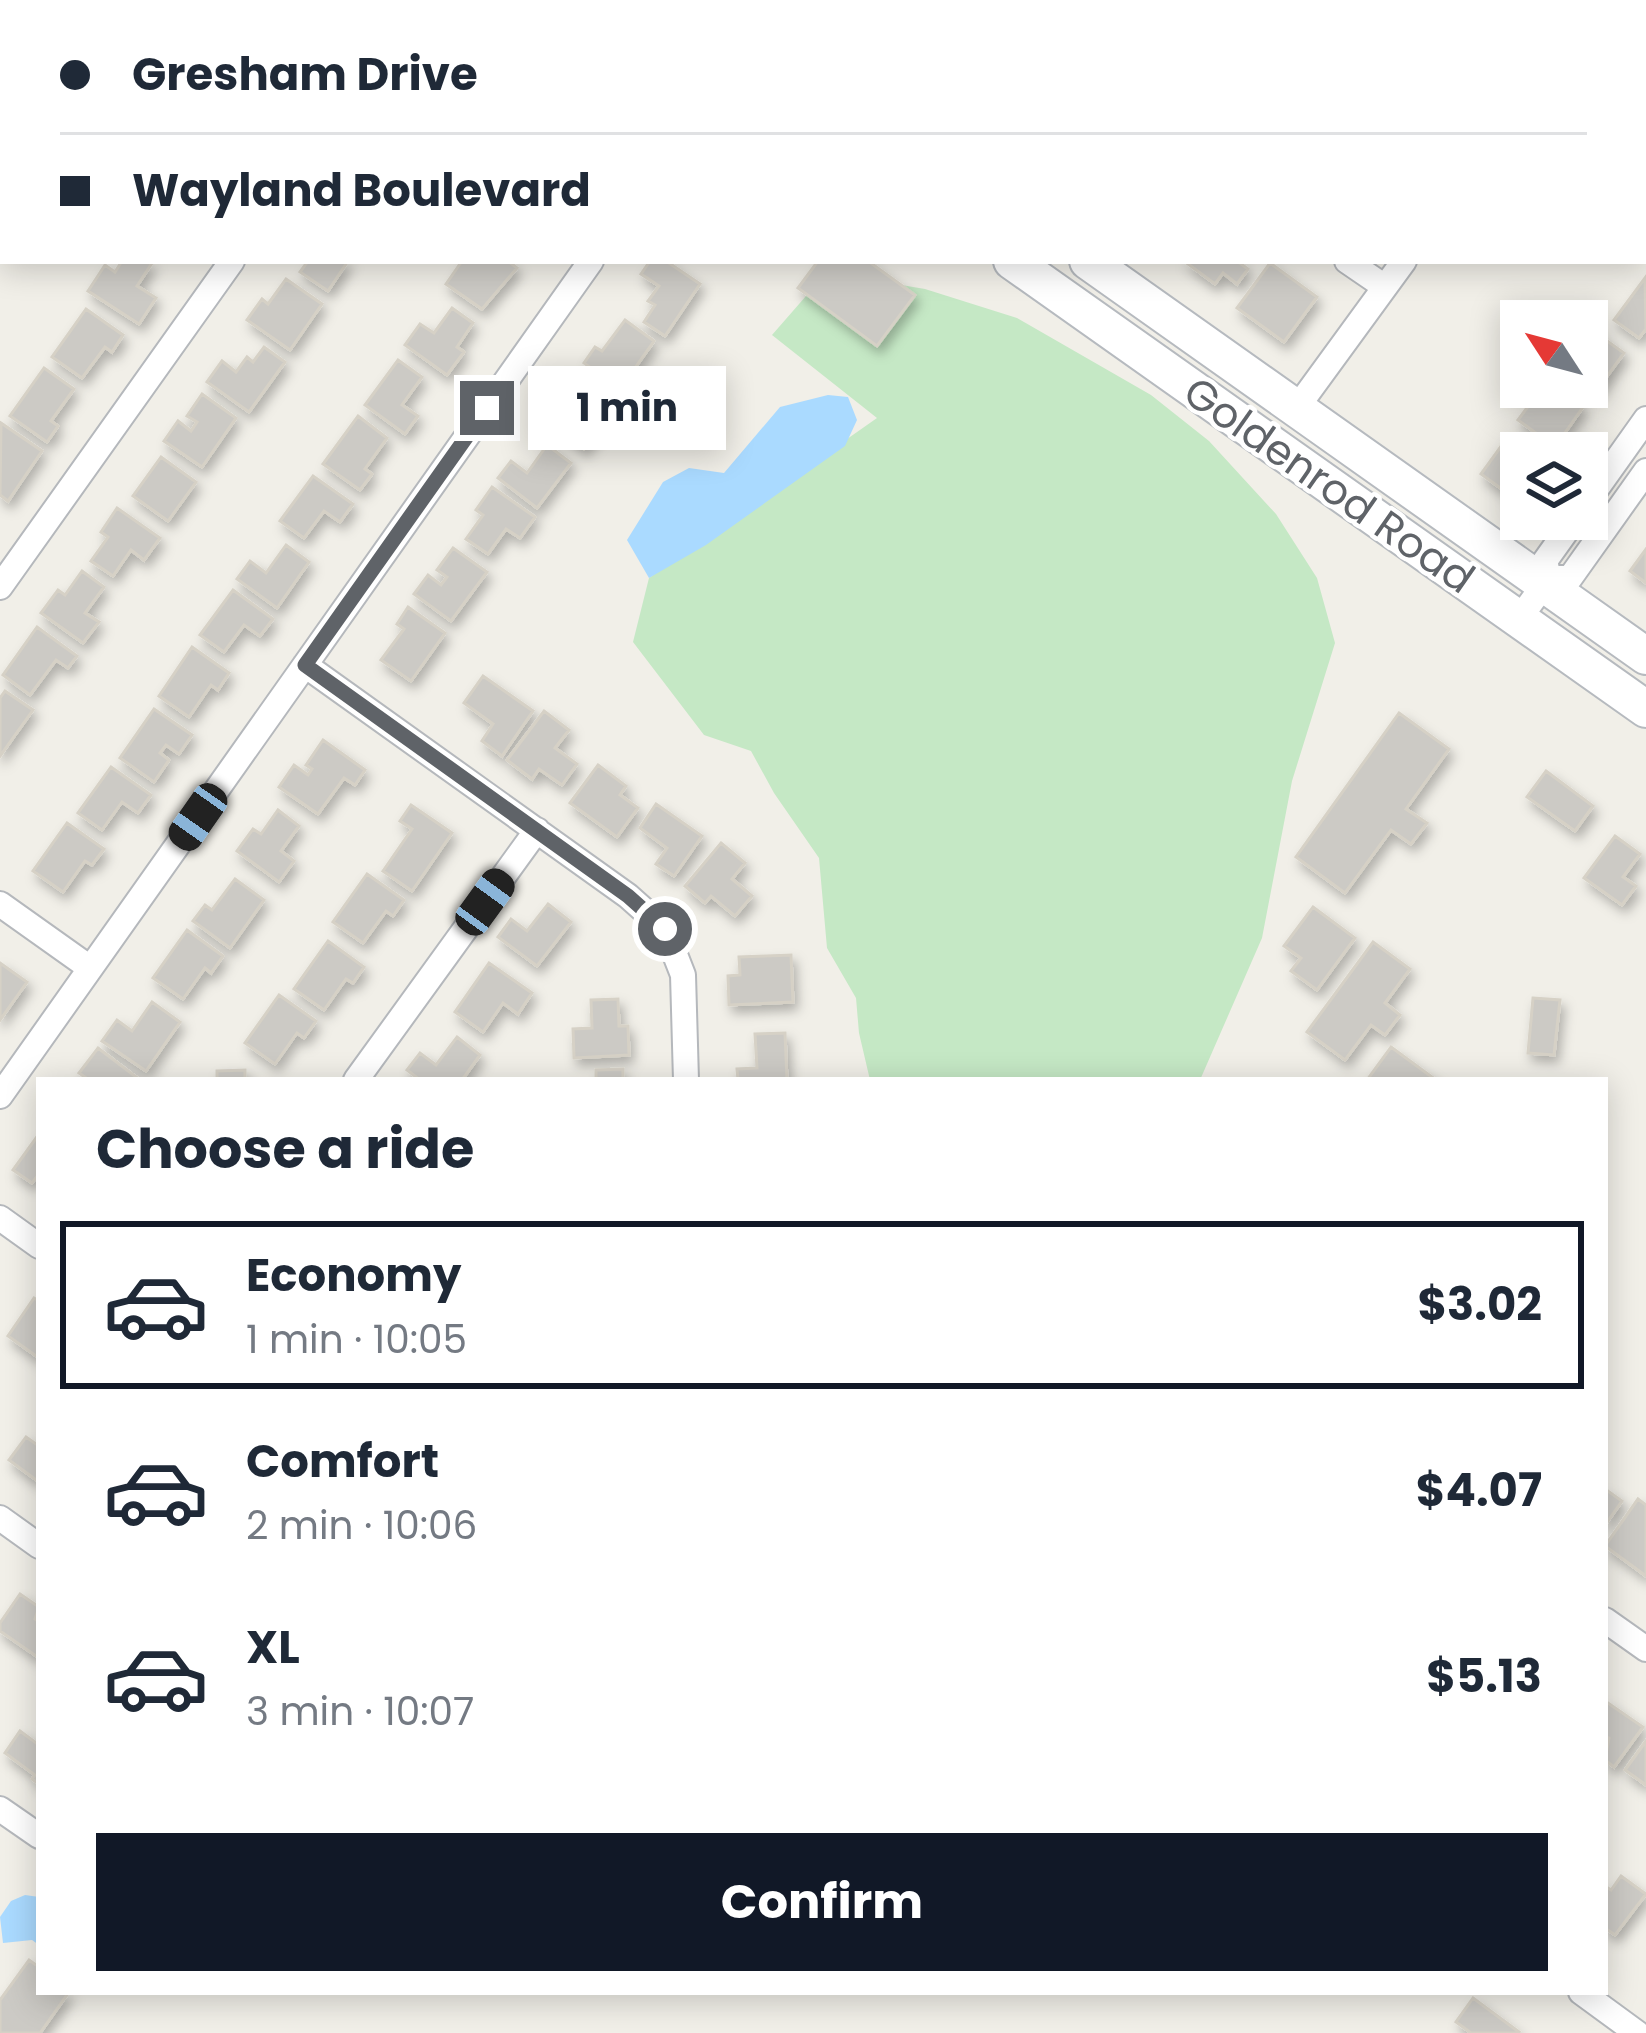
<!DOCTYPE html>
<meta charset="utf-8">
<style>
body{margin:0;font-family:Poppins,sans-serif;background:#f6f6f7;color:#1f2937;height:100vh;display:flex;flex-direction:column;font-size:45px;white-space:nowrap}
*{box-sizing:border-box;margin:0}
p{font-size:39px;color:#747a83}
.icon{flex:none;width:66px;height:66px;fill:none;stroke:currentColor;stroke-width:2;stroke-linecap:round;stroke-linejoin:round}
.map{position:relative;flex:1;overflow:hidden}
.side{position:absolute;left:36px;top:1077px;width:1572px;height:918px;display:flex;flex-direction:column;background:#fff;border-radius:0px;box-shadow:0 6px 30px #0003}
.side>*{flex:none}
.guide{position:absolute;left:0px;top:0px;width:1647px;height:264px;box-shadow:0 6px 30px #0003;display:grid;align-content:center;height:264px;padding:0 60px;background:#fff}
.needle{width:78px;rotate:306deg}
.tools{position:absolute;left:1500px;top:300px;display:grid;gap:24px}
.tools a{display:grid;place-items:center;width:108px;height:108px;border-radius:0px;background:#fff;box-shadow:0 6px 30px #0003;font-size:60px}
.end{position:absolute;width:54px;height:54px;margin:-27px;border:15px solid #5f6368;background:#fff;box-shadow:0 0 0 6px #fff}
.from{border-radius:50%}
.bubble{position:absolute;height:84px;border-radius:0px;background:#fff;box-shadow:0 6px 30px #0003;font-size:39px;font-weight:700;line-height:84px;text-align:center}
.car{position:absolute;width:36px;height:72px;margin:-36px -18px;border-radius:15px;box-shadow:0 0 9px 3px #0007;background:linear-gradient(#222 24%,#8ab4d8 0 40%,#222 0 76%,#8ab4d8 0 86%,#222 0)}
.guide b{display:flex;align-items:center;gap:42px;height:114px;font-size:45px}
.guide b+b{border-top:3px solid #e0e1e3}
.guide i{width:30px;height:30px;background:#1f2937}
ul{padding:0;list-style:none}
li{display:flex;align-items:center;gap:36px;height:168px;margin:0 24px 18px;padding:0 36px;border:6px solid transparent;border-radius:0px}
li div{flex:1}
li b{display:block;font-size:45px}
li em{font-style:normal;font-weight:700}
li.active{border-color:#111827}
li>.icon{width:108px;height:108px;stroke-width:1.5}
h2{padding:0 60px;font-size:54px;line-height:144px}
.cta{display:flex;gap:24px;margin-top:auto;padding:24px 60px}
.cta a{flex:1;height:138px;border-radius:0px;background:#111827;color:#fff;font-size:48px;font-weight:700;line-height:138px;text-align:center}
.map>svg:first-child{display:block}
</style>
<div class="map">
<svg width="1646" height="2033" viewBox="0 0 1646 2033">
<defs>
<filter id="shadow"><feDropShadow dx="4" dy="7" stdDeviation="6" flood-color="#0004"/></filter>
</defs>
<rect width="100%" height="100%" fill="#f1efe8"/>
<path fill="#c5e8c5" d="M 854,277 L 925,289 L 1017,318 L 1151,395 L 1209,441 L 1276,514 L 1317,578 L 1335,643 L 1292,781 L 1262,938 L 1200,1080 L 870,1080 L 859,1033 L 856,998 L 827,948 L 819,858 L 774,793 L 751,751 L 704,735 L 633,642 L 649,578 L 877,418 L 772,335 L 813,288 Z"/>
<path fill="#aadaff" d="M 828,395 L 848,397 L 857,420 L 845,446 L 706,545 L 649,578 L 627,540 L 663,482 L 689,468 L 724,473 L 780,407 Z
M 25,1895 L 39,1897 L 39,1945 L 32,1940 L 3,1943 L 0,1917 L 11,1901 Z"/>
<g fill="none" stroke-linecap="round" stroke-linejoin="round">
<path stroke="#aadaff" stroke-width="6" d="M 190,3 L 193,0
M 0,242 L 3,238"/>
</g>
<path fill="#cccac5" stroke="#d6d1c6" stroke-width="3" filter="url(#shadow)" d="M 122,261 L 152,263 L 137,286 L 156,298 L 139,324 L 88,291 L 105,265 L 115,272 Z
M 308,261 L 348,261 L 328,291 L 300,272 Z
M 462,261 L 508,261 L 517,268 L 482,309 L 446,284 Z
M 650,261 L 666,261 L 700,284 L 665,336 L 644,322 L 655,305 L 648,301 L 659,286 L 641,274 Z
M 818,261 L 868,261 L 915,295 L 877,346 L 798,288 Z
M 1184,261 L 1237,261 L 1248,269 L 1237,284 L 1223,273 L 1215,284 Z
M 1270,263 L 1317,297 L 1284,342 L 1237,308 Z
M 1645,278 L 1646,329 L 1639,338 L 1614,320 Z
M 286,279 L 322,304 L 290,350 L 247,320 L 262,299 L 268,304 Z
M 452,308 L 473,323 L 457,347 L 464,352 L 447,375 L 405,345 L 420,324 L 434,333 Z
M 86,309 L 123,335 L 112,352 L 105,347 L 82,378 L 52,357 Z
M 625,320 L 654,341 L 620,389 L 584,363 L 595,347 L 602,351 Z
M 1589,328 L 1624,353 L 1597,390 L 1587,383 Z
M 264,347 L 285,362 L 249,412 L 207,382 L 222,361 L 236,372 L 247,357 L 253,362 Z
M 398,360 L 422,377 L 402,405 L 418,416 L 405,434 L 365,405 Z
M 44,368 L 74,389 L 51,421 L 58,426 L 47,442 L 10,416 Z
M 594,386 L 617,404 L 584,449 L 544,419 L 557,402 L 573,414 Z
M 1558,389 L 1583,407 L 1555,447 L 1518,420 L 1538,393 L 1549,402 Z
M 202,394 L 236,418 L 202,467 L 164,441 L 178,421 L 191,431 L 197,422 L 187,416 Z
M 358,416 L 387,438 L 365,469 L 372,474 L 360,490 L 323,464 Z
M 1,423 L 42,451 L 8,501 L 0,495 Z
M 1507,438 L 1528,453 L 1521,453 L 1521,495 L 1517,500 L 1481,474 Z
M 547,445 L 571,463 L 537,508 L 498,478 L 511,461 L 527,473 Z
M 161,457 L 196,482 L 168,521 L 133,496 Z
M 313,476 L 353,504 L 340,522 L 324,511 L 304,538 L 280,521 Z
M 492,487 L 535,517 L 520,538 L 506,529 L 488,554 L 466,539 L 483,515 L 476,510 Z
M 117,508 L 160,538 L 144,560 L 131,550 L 113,576 L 91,561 L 108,537 L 101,532 Z
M 286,545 L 309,562 L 277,608 L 237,579 L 250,561 L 266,573 Z
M 453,548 L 487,572 L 451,621 L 414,594 L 428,575 L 441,585 L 447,577 L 437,570 Z
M 1646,549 L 1646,583 L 1630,571 Z
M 82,571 L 104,587 L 85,613 L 99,622 L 83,643 L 41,613 L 58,590 L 65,595 Z
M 233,590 L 273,619 L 260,636 L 244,625 L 224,652 L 200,635 Z
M 408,607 L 445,633 L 411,681 L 381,660 L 404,629 L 397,624 Z
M 37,627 L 77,656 L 68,668 L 56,660 L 30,695 L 3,675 Z
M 192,647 L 229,673 L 218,690 L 211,685 L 189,717 L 159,696 Z
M 483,676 L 533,711 L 502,756 L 482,741 L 493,724 L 464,703 Z
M 5,691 L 33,710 L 0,756 L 0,698 Z
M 154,709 L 192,735 L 179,754 L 166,745 L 160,753 L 169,760 L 154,782 L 120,758 Z
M 544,711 L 569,730 L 555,748 L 577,764 L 562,785 L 539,769 L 532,779 L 507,760 Z
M 1399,713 L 1449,749 L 1406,809 L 1427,823 L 1411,844 L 1391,830 L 1345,893 L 1296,857 Z
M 323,740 L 365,770 L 355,785 L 344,778 L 318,814 L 279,787 L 294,765 L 308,775 L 312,769 L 306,765 Z
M 598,765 L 626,786 L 620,795 L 638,808 L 617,837 L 570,803 Z
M 111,767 L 151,795 L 138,813 L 122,802 L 102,830 L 78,813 Z
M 1546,771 L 1593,806 L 1575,831 L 1527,797 Z
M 656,804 L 702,836 L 674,876 L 656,864 L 667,848 L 640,828 Z
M 411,805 L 452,833 L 412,891 L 383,871 L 412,829 L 400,821 Z
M 278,810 L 299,826 L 281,851 L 294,861 L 279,882 L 237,851 L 253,829 L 261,834 Z
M 67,823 L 104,849 L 92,865 L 85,861 L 63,892 L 33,871 Z
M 1615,836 L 1640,854 L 1623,877 L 1636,886 L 1622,905 L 1584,878 Z
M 721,843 L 745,863 L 732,879 L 752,896 L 735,916 L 711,896 L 705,903 L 685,886 Z
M 367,874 L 404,900 L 393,916 L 386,911 L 363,943 L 333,922 Z
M 235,879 L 264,900 L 230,948 L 193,921 L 205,905 L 212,910 Z
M 548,904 L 571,922 L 537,966 L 498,937 L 511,919 L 527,931 Z
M 1313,907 L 1355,938 L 1317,990 L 1291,971 L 1301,958 L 1284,946 Z
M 187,930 L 223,956 L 211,973 L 205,968 L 183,999 L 153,978 Z
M 328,941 L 364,967 L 353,983 L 346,979 L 324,1010 L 294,989 Z
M 1373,942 L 1410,969 L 1385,1003 L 1400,1015 L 1385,1035 L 1371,1025 L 1345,1060 L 1307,1032 Z
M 791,955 L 793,1002 L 729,1005 L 728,976 L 740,975 L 739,957 Z
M 0,963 L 27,982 L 0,1020 Z
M 489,963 L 532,993 L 518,1014 L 503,1003 L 483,1032 L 455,1012 Z
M 279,995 L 316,1021 L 304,1038 L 297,1033 L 275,1064 L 245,1043 Z
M 1533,998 L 1560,1000 L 1554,1055 L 1528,1053 Z
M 618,999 L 619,1026 L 628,1026 L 629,1055 L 574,1058 L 573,1029 L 592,1028 L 591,1000 Z
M 152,1002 L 180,1022 L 146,1071 L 102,1041 L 117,1020 L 132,1031 Z
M 785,1033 L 787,1080 L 738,1080 L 737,1069 L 757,1068 L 755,1034 Z
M 457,1037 L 480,1055 L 462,1080 L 420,1080 L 407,1070 L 420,1053 L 436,1065 Z
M 1391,1047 L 1436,1080 L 1367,1080 Z
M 98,1048 L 140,1080 L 89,1080 L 79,1073 Z
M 623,1069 L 623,1080 L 596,1080 L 596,1070 Z
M 245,1070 L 245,1080 L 217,1080 L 217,1071 Z
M 39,1134 L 39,1174 L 32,1183 L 13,1170 Z
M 34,1298 L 39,1301 L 39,1358 L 8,1336 Z
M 26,1437 L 39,1446 L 39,1482 L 9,1460 Z
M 1605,1489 L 1622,1501 L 1605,1525 Z
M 1638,1499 L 1646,1505 L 1646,1576 L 1605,1546 Z
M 20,1594 L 39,1607 L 35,1619 L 39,1622 L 39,1658 L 0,1631 L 0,1623 Z
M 1605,1701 L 1643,1727 L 1614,1767 L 1605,1760 L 1609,1738 L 1605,1736 Z
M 20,1731 L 39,1745 L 39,1784 L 32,1779 L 35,1775 L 5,1753 Z
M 1646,1741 L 1646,1785 L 1625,1770 Z
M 1621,1876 L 1646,1894 L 1615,1935 L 1605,1928 L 1605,1886 L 1611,1890 Z
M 29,1960 L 39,1967 L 39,1992 L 69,1992 L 40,2033 L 0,2033 L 0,2000 Z
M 1473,1998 L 1519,2032 L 1518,2033 L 1471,2033 L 1456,2022 Z"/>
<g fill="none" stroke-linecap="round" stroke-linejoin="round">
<g stroke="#b5b8bc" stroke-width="28">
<path id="minor" d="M 964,3 L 966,0
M 1267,3 L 1269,0
M 1347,261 L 1385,287
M 1296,409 L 1404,261
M 1587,502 L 1646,419
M 1549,578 L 1570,578 L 1646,471
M 0,587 L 232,261
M 1519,619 L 1549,578 L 1545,561 L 1575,519
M 305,665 L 628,896 L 665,929 L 683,975 L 686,1080
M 0,904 L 90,968
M 356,1080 L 537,830
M 0,1096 L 591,261
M 0,1218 L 39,1246
M 0,1518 L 39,1546
M 1605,1620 L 1646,1649
M 0,1809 L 39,1836
M 1581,1992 L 1637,2033"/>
</g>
<g stroke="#b6babf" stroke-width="40">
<path id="secondary" d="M 642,0 L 646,3
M 719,0 L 723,3
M 1012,261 L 1646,709
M 1088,261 L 1646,656"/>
</g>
<use href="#minor" stroke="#fff" stroke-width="24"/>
<use href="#secondary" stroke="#fff" stroke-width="36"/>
</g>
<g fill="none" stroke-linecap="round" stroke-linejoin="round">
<path stroke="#5f6368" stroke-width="15" d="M 487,408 L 305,665 L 628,896 L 665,929"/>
</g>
<g text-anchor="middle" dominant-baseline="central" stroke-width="9" stroke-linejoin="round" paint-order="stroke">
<g font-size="42" fill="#5f6368" stroke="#fff">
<text transform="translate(1329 485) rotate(35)">Goldenrod Road</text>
</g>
</g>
</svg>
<div class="tools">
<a><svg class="needle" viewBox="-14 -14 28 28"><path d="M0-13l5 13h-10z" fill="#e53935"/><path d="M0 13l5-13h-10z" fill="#747a83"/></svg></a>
<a><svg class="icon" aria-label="layers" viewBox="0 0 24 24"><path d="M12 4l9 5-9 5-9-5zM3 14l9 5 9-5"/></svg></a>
</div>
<i class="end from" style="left:665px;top:929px"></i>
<i class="end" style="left:487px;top:408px"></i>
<div class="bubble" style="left:528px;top:366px;width:198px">1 min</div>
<i class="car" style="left:198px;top:817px;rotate:215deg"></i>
<i class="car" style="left:485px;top:902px;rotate:36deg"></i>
<div class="guide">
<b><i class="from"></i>Gresham Drive</b>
<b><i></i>Wayland Boulevard</b>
</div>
<section class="side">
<h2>Choose a ride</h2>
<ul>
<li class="active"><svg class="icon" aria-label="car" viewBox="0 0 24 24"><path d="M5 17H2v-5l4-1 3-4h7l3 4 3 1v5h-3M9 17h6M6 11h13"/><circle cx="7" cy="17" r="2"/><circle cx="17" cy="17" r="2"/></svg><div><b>Economy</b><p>1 min · 10:05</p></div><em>$3.02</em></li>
<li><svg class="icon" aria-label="car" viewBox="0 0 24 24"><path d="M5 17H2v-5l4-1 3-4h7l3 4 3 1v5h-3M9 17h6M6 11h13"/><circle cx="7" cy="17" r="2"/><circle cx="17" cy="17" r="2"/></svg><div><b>Comfort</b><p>2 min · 10:06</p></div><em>$4.07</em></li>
<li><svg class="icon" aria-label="car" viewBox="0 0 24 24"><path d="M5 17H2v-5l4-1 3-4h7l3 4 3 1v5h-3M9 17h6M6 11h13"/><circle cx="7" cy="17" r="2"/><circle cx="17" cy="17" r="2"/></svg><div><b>XL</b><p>3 min · 10:07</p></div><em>$5.13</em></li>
</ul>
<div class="cta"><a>Confirm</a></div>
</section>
</div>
